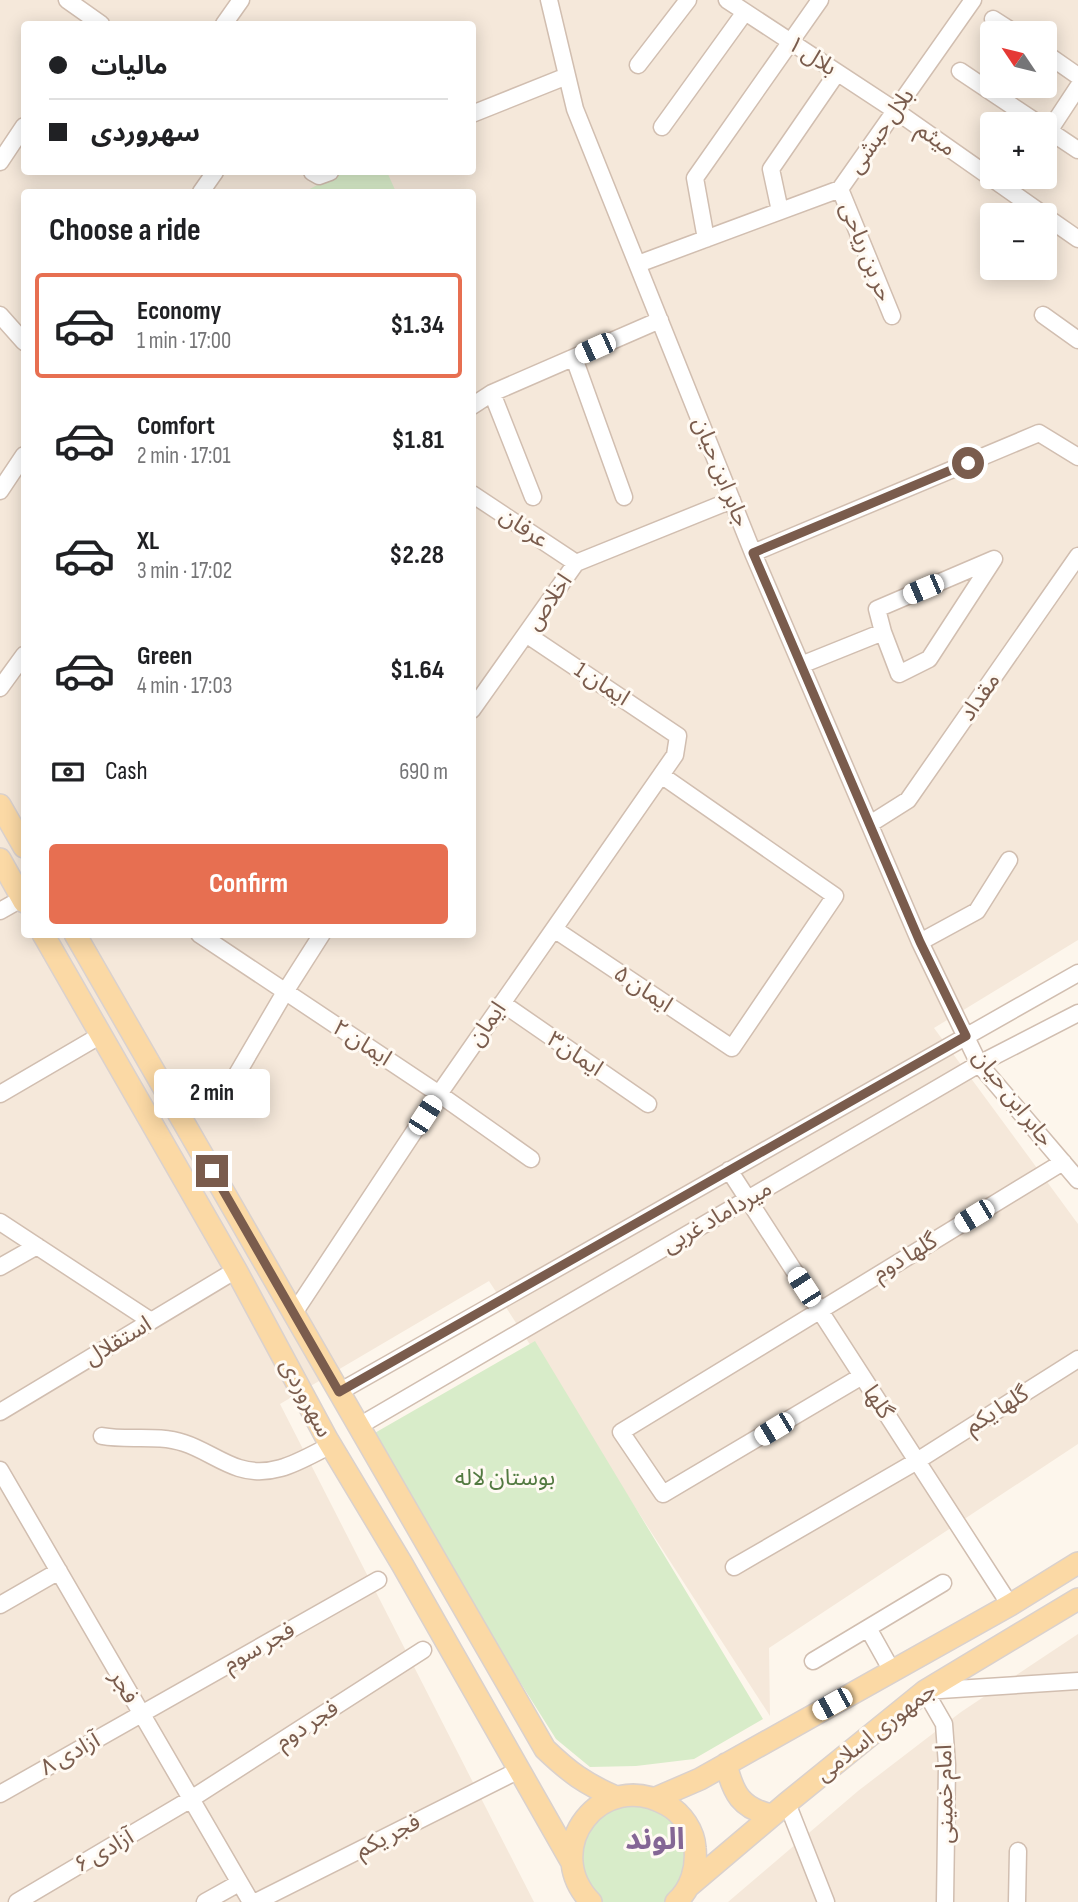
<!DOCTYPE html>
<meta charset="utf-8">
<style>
body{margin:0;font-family:"Sofia Sans Condensed","Noto Sans Arabic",sans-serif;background:#f2f2f2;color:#202124;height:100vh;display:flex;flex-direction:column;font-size:26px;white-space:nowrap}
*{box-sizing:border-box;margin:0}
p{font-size:23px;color:#757577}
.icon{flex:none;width:38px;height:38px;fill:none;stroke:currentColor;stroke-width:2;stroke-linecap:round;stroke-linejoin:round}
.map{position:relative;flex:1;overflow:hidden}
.sheet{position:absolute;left:21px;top:189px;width:455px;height:749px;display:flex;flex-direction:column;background:#fff;border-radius:7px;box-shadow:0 4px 18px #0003}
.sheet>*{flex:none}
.top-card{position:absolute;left:21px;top:21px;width:455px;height:154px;border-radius:7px;box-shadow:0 4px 18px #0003;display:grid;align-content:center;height:154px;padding:0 28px;background:#fff}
.needle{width:46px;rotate:305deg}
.fabs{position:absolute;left:980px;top:21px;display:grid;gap:14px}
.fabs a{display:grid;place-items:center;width:77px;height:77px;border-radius:7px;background:#fff;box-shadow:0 4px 18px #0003;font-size:35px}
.end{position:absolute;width:32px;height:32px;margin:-16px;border:9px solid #7a5c4d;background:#fff;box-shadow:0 0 0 4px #fff}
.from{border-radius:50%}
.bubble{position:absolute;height:49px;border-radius:7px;background:#fff;box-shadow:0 4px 18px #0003;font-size:23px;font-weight:700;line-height:49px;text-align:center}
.car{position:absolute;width:21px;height:42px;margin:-21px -10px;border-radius:9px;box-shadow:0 0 5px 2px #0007;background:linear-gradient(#fff 24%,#345 0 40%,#fff 0 76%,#345 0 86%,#fff 0)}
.top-card b{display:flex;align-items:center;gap:24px;height:66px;font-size:26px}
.top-card b+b{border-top:2px solid #e0e0e0}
.top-card i{width:18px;height:18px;background:#202124}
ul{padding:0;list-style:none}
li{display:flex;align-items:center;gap:21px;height:105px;margin:0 14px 10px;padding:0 14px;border:4px solid transparent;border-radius:7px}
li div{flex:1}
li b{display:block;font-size:26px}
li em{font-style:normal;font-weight:700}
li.active{border-color:#e76f51}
li>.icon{width:63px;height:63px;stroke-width:1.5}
h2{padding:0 28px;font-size:32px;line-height:84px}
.pay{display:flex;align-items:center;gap:18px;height:77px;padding:0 28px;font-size:26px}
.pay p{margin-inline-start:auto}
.cta{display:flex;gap:14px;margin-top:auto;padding:14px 28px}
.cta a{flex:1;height:80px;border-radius:7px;background:#e76f51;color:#fff;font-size:28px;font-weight:700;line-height:80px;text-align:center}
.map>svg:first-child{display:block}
</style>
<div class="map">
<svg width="1078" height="1902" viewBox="0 0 1078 1902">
<rect width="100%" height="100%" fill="#fdf6ec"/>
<path fill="#f5e8da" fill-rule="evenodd" d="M 0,0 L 1078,0 L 1078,940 L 934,1028 L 1078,1224 L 1078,1444 L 769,1648 L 770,1716 L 489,1281 L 280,1404 L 534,1902 L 0,1902 ZM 24,24 L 472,24 L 472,172 L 24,172 ZM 992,33 L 1045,33 L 1045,86 L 992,86 ZM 992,124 L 1045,124 L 1045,177 L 992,177 ZM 24,192 L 472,192 L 472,934 L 24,934 ZM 992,215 L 1045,215 L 1045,268 L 992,268 Z
M 1078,1634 L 1078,1902 L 728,1902 L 858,1791 L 961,1712 Z"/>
<path fill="#d8ecc9" d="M 342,172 L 387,172 L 396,192 L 304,192 Z
M 535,1341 L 763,1719 L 694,1759 L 636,1766 L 590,1767 L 556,1739 L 366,1438 Z
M 656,1798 L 695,1846 L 676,1902 L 591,1902 L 574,1837 L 600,1804 Z"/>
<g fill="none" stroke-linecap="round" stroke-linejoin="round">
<g stroke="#d1beb0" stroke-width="19">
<path id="minor" d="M 67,0 L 101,24
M 549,0 L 575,109 L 753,553 L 920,942 L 979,1064 L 1078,1180
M 727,0 L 896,111 L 1044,215
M 993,19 L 1015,33
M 224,24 L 241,0
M 1045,53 L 1078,76
M 638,65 L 688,0
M 960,71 L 1039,124
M 472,114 L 567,76
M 662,127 L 745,12
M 1045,128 L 1078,150
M 1049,131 L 1078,87
M 0,162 L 24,126
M 312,172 L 319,176 L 330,172
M 840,189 L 892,316
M 201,192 L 215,172
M 780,211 L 771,169 L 837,73
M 1045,216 L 1078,239
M 706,239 L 695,178 L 820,0
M 638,264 L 840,189 L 973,0
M 0,315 L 24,342
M 1043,315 L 1078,340
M 574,358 L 624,497
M 492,393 L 533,497
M 472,406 L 492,393 L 660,320
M 0,491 L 24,455
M 472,494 L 576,563
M 753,553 L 1039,433 L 1078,457
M 801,665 L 883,632 L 877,609 L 994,559 L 929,659 L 899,674 L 883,632
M 0,688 L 24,655
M 472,710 L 576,563 L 732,500
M 870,824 L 908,800 L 1078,556
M 0,911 L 23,898
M 554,929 L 732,1048 L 835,896 L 661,775
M 199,934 L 439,1094 L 531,1159
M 920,942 L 977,911 L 1009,860
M 502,1003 L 648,1104
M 0,1094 L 101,1035
M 223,1098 L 285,992 L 322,934
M 729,1170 L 1010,1605
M 0,1222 L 151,1321
M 0,1267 L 37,1246
M 294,1313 L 439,1094 L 675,755 L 678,736 L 526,634
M 862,1376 L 663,1494 L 621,1432 L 1063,1162
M 339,1392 L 1078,973
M 0,1412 L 236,1270
M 359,1426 L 979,1064 L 1078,1013
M 102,1436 C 129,1441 157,1434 184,1443 C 203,1449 220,1462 239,1468 C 273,1479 301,1460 331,1445
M 0,1470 L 251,1902
M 734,1567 L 917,1461 L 1078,1359
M 0,1605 L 59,1571
M 868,1628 L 892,1671
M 813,1661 L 943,1583
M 0,1794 L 378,1580
M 787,1803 L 826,1902
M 17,1902 L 191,1799 L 423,1650
M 205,1902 L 239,1883
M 256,1902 L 519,1770
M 945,1902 L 947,1765 L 944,1724 L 925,1691 L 1078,1681
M 1017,1902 L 1018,1851"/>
</g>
<g stroke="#dad1cd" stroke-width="24">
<path id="major" d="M 0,805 L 24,847
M 0,859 L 24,902
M 43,934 L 236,1270 L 327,1439 L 402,1564 L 571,1861
M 75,934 L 545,1749 C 569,1772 585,1784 616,1797
M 726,1764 C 733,1793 741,1809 772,1815
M 656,1798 L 700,1779 L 1010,1605 L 1078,1563
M 689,1886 L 787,1803 L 925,1691 L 1078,1599
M 591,1902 C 539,1848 602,1767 667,1805 C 682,1813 694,1831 695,1848 C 697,1868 691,1889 676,1902"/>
</g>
<use href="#minor" stroke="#fff" stroke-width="16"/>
<use href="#major" stroke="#fbd9a5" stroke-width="21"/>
</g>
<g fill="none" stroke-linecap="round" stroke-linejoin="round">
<path stroke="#7a5c4d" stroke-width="9" d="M 212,1171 L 339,1392 L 966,1036 L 920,942 L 753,553 L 968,463"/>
</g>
<g text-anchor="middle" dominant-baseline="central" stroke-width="6" stroke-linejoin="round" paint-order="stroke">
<g font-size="23" fill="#7a5c4d" stroke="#fffaf3">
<text transform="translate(812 56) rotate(33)">بلال ۱</text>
<text transform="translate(881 131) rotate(-55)">بلال حبشی</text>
<text transform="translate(936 139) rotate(35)">میثم</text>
<text transform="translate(866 252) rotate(68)">حر بن ریاحی</text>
<text transform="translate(721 472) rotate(68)">جابر ابن حیان</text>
<text transform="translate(524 528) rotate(34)">عرفان</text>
<text transform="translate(549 602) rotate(-55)">اخلاص</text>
<text transform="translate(602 684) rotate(33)">ایمان 1</text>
<text transform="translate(980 697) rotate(-55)">مقداد</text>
<text transform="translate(643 989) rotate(34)">ایمان ۵</text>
<text transform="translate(487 1024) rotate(-55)">ایمان</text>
<text transform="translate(362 1043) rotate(33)">ایمان ۲</text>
<text transform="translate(575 1054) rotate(34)">ایمان۳</text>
<text transform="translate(1013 1098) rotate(52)">جابر ابن حیان</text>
<text transform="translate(717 1217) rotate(-30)">میرداماد غربی</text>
<text transform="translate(905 1257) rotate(-31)">گلها دوم</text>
<text transform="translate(118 1341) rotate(-31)">استقلال</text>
<text transform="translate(306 1398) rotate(62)">سهروردی</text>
<text transform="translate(878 1402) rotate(57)">گلها</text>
<text transform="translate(997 1410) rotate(-32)">گلها یکم</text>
<text transform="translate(259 1647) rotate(-29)">فجر سوم</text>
<text transform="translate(124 1687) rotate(60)">فجر</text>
<text transform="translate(307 1725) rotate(-33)">فجر دوم</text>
<text transform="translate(876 1732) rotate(-38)">جمهوری اسلامی</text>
<text transform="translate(70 1754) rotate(-29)">آزادی ۸</text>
<text transform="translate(945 1794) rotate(-91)">امام خمینی</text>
<text transform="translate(388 1836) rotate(-27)">فجر یکم</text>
<text transform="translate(104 1851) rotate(-30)">آزادی ۶</text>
</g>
<g font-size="23" fill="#537a41" stroke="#fffaf3">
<text x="505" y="1478">بوستان لاله</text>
</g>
<g font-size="30" font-weight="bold" fill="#846695" stroke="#fffaf3">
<text x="655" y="1840">الوند</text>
</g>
</g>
</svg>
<div class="fabs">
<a><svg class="needle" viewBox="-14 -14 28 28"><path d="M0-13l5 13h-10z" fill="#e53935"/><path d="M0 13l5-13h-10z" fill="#757577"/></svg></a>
<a>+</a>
<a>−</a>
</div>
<i class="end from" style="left:968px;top:463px"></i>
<i class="end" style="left:212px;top:1171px"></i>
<div class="bubble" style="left:154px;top:1069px;width:116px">2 min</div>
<i class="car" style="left:595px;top:348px;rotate:246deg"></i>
<i class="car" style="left:923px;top:589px;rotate:247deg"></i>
<i class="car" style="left:425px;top:1115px;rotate:33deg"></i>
<i class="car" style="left:974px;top:1216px;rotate:239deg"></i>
<i class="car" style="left:804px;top:1287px;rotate:327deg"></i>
<i class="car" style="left:774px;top:1429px;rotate:239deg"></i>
<i class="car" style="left:832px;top:1704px;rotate:241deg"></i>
<div class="top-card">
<b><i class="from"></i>مالیات</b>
<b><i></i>سهروردی</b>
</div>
<section class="sheet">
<h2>Choose a ride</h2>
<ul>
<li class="active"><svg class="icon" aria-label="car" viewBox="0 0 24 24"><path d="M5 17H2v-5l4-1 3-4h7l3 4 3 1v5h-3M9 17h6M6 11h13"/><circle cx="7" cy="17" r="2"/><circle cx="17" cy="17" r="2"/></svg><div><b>Economy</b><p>1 min · 17:00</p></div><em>$1.34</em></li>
<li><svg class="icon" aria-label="car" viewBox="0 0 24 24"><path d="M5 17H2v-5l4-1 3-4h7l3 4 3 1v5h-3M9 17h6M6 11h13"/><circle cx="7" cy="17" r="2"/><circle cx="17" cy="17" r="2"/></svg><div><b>Comfort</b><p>2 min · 17:01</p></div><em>$1.81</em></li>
<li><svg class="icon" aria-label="car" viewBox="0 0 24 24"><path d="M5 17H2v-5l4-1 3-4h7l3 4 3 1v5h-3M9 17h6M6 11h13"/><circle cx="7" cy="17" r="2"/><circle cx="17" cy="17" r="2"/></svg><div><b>XL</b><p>3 min · 17:02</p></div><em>$2.28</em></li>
<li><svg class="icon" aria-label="car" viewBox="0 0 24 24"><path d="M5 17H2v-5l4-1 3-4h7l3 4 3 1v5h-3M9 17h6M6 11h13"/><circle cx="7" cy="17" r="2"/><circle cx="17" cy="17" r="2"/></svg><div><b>Green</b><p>4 min · 17:03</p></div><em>$1.64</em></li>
</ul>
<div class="pay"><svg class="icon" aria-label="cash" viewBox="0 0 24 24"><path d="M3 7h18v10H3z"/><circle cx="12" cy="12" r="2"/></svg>Cash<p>690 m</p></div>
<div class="cta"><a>Confirm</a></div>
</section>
</div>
